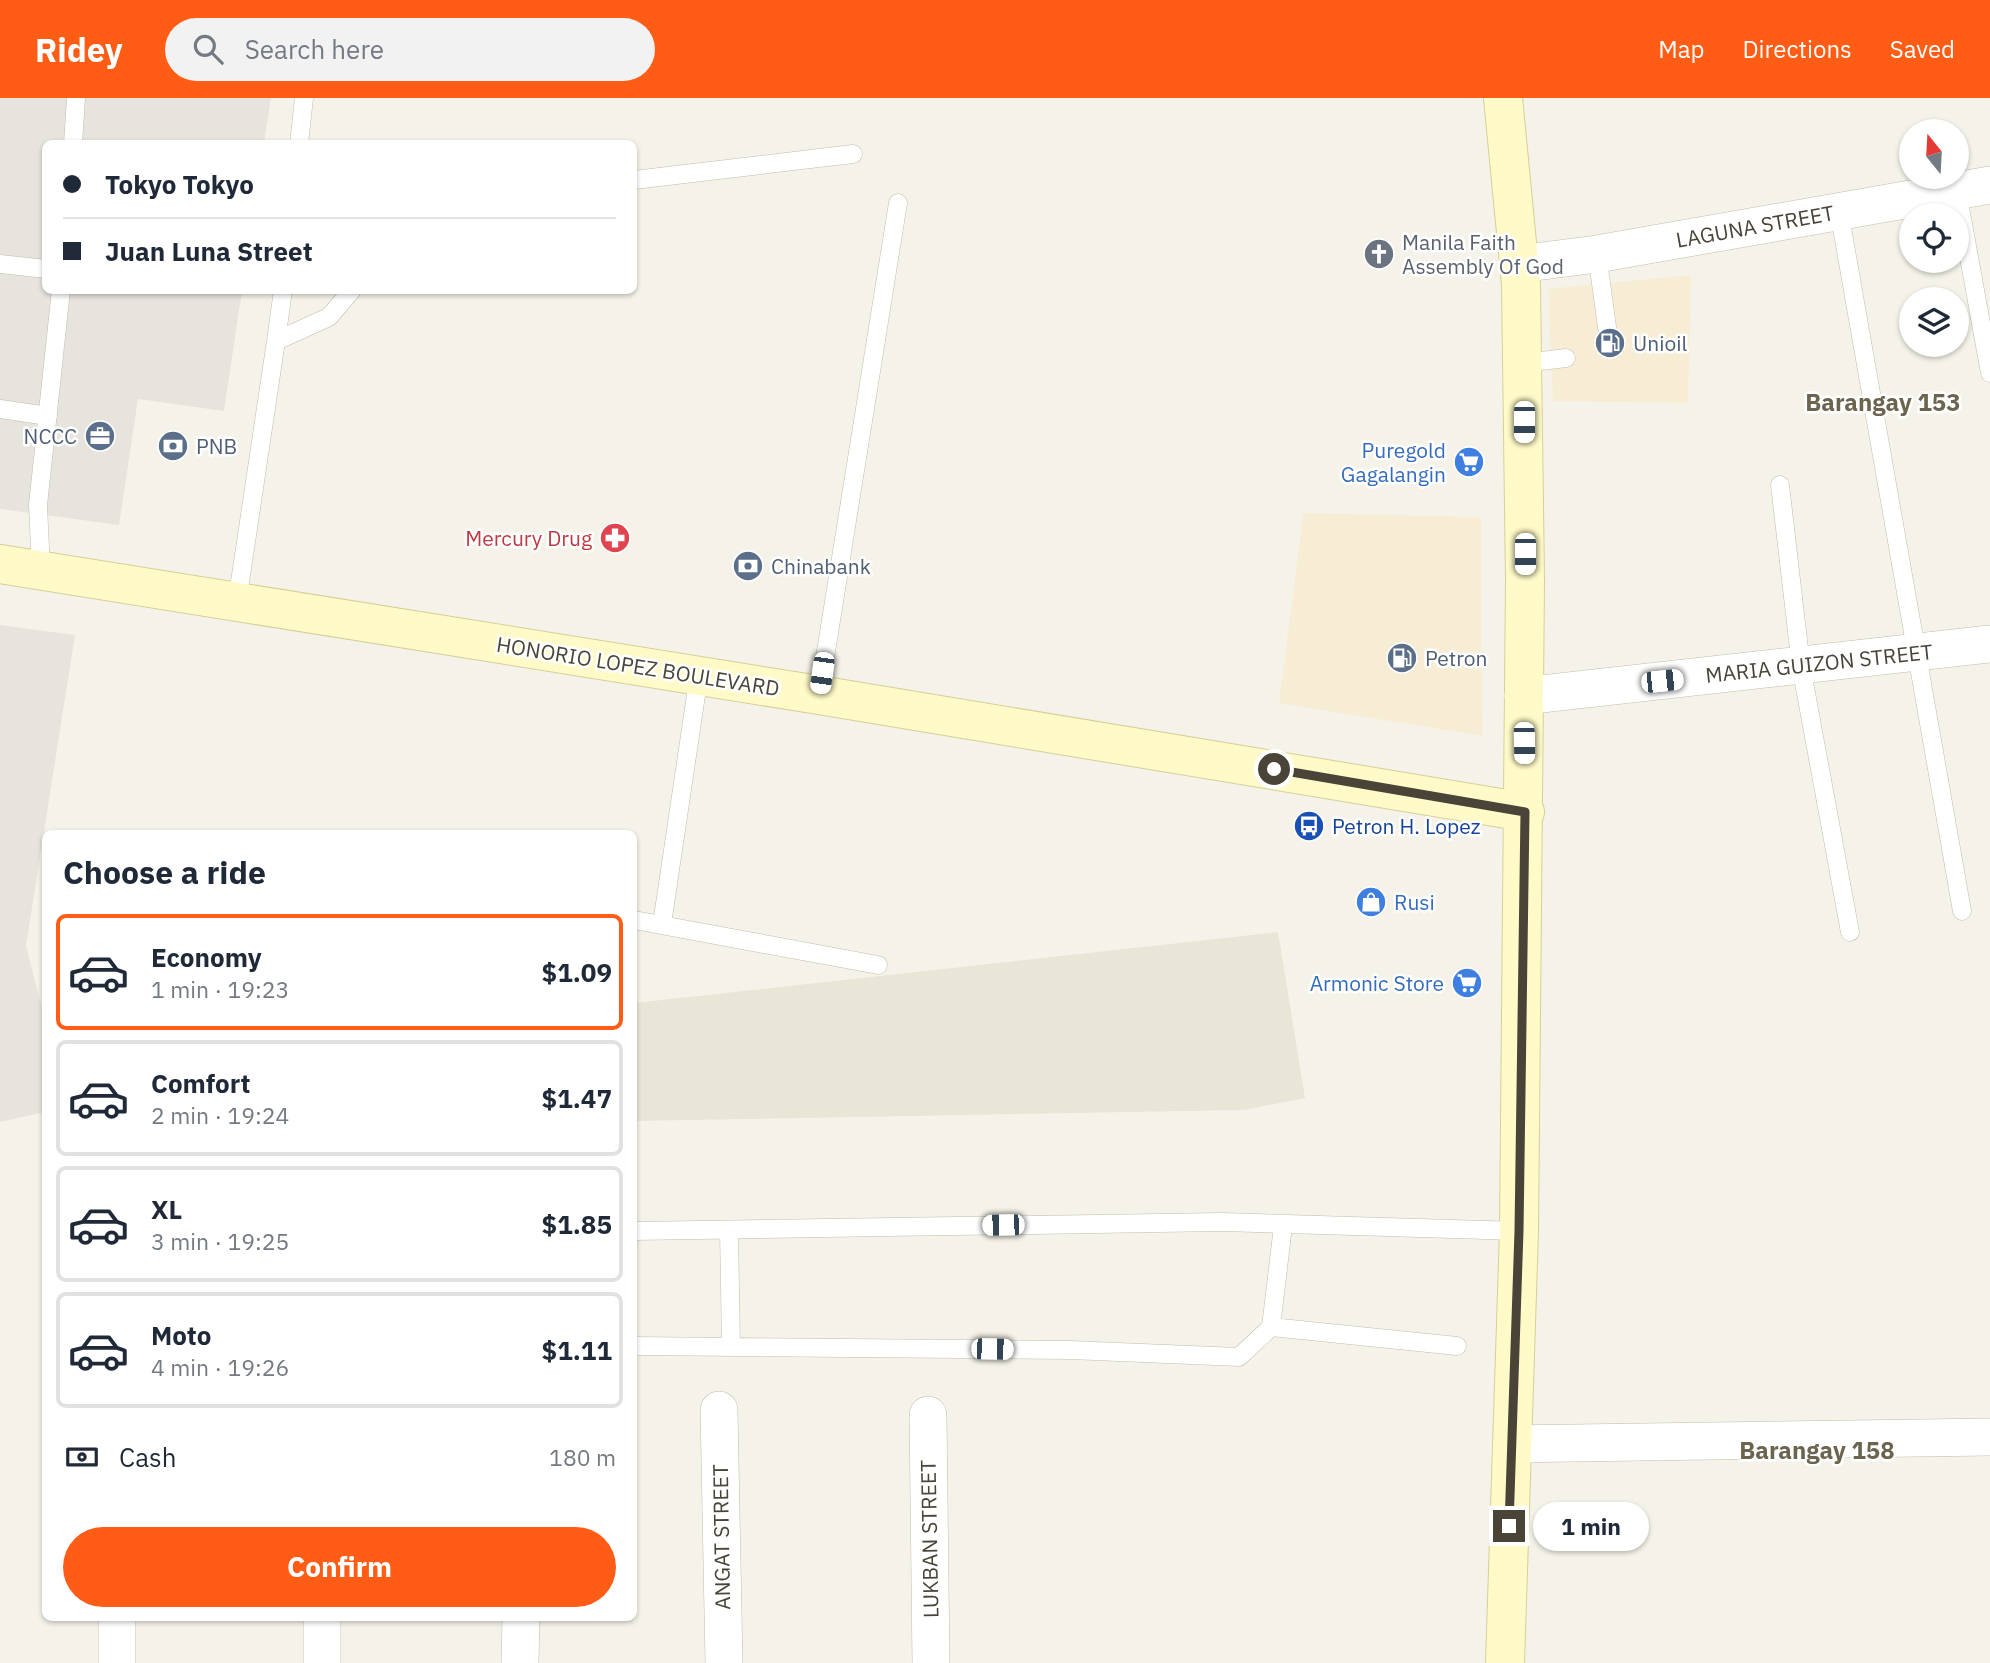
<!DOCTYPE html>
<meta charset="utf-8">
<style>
body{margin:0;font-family:"IBM Plex Sans",sans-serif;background:#f2f2f3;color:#1f2937;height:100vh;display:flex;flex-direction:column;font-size:26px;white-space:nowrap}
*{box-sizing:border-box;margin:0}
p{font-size:23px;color:#747a83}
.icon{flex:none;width:38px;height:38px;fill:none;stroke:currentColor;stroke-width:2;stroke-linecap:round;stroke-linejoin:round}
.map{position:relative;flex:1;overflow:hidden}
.side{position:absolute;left:42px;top:732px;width:595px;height:791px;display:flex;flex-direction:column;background:#fff;border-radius:10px;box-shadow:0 2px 5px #0004}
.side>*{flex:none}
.hud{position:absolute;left:42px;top:42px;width:595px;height:154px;border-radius:10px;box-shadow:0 2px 5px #0004;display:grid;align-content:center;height:154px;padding:0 21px;background:#fff}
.needle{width:46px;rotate:342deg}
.tools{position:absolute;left:1899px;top:21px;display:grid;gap:14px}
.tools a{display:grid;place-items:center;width:70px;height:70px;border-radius:50%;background:#fff;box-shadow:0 2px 5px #0004;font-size:35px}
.end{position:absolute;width:32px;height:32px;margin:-16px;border:9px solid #494437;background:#fff;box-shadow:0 0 0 4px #fff}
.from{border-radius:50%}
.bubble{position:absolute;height:49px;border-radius:24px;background:#fff;box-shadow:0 2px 5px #0004;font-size:23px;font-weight:800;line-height:49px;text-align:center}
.car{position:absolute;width:21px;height:42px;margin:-21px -10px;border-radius:9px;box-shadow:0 0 5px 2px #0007;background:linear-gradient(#fff 24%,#345 0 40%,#fff 0 76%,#345 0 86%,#fff 0)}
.hud b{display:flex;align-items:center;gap:24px;height:66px;font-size:26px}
.hud b+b{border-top:2px solid #e0e1e3}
.hud i{width:18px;height:18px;background:#1f2937}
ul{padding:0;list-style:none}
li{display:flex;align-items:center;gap:21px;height:116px;margin:0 14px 10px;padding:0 7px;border:4px solid #e0e1e3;border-radius:10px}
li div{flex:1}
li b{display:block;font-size:26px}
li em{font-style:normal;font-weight:800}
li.current{border-color:#ff5d15}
li>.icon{width:63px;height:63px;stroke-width:1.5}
h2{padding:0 21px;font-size:32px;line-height:84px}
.pay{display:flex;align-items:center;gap:18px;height:77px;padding:0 21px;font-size:26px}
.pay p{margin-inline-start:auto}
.action{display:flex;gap:14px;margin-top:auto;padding:14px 21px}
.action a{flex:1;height:80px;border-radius:42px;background:#ff5d15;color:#fff;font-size:28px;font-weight:800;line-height:80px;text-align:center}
header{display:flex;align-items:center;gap:42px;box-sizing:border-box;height:98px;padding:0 35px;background:#ff5d15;color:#fff}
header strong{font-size:33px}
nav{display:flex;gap:38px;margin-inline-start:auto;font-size:24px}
.search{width:490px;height:63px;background:#f2f2f3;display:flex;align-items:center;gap:18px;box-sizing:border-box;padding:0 24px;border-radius:38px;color:#747a83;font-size:26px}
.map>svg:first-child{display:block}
</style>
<header>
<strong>Ridey</strong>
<div class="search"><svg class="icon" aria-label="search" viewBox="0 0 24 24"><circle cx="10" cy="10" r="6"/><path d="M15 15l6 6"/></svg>Search here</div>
<nav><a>Map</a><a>Directions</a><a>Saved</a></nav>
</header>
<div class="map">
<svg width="1990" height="1565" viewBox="0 0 1990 1565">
<rect width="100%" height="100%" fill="#f5f3e9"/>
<path fill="#e9e6d7" d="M 1278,834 L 1305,1000 L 1244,1012 L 634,1023 L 634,905 Z"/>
<path fill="#f7edd4" d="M 1691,177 L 1688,305 L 1553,303 L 1548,191 Z
M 1303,415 L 1481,419 L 1482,638 L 1279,605 Z"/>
<path fill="#e7e4dd" d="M 0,0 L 271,0 L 264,45 L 46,46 L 46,192 L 242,193 L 224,313 L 138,301 L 119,427 L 0,411 Z
M 0,527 L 75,537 L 26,848 L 45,922 L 45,1014 L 0,1024 Z"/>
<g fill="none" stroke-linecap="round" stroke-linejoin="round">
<g stroke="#c1bdab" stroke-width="19">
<path id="lane" d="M 73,46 L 76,0
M 299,46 L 304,0
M 634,82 L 853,56
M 1957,93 L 1990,275
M 1839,113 L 1962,813
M 1597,156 L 1607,229
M 0,166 L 46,171
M 276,243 L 283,192
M 1524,265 L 1566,260
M 0,311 L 48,318
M 1780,387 L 1801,568 L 1850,834
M 41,472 L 38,407 L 61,192
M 237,504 L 276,243 L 329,219 L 352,192
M 819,597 L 898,105
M 634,822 L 878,867
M 662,826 L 699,577
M 729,1132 L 731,1248
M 634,1133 L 1222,1124 L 1519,1133
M 1271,1229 L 1457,1248
M 634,1248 L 1070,1252 L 1239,1259 L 1271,1229 L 1283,1128"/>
</g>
<g stroke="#c1bdab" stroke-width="38">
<path id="street" d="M 1519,166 L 1597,156 L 1990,87
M 1523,598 L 1990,546
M 719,1312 L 724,1565
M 928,1317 L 931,1565
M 1512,1346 L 1990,1339
M 117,1519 L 117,1565
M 322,1565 L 322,1519
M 520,1565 L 521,1519"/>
</g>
<g stroke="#d6cf97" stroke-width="40">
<path id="secondary" d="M 1503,0 L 1521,186 L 1525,483 L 1519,1133 L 1505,1565
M 0,466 L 819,597 L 1525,714"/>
</g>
<use href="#lane" stroke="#fff" stroke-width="18"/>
<use href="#street" stroke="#fff" stroke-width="37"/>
<use href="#secondary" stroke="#fffac8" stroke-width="38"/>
</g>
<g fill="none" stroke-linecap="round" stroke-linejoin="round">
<path stroke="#494437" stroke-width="9" d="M 1274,671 L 1525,714 L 1519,1133 L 1509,1428"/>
</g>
<defs>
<g id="church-disc" transform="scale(1.575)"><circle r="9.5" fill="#6b7280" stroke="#fff"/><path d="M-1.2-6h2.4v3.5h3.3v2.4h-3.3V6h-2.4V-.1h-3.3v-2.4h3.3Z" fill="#fff"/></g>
<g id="fuel-disc" transform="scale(1.575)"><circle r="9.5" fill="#5c6f8a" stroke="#fff"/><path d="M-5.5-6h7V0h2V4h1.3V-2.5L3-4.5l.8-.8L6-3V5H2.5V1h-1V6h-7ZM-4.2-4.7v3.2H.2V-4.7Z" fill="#fff"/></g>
<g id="office-disc" transform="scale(1.575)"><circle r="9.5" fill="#5c6f8a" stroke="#fff"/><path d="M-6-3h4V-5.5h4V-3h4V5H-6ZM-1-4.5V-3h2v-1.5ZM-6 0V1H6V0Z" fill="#fff"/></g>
<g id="bank-disc" transform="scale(1.575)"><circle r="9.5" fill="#5c6f8a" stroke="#fff"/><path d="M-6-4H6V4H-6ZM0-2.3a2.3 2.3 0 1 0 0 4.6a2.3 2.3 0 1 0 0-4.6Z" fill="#fff"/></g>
<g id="supermarket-disc" transform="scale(1.575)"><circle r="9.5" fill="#3f7fe0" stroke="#fff"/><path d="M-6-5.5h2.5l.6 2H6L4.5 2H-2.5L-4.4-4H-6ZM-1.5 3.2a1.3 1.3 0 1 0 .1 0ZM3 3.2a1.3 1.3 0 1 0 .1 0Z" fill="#fff"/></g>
<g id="pharmacy-disc" transform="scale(1.575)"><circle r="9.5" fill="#e0444e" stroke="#fff"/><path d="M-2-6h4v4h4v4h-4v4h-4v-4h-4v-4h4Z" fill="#fff"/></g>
<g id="bus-disc" transform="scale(1.575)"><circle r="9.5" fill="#1a4fb4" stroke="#fff"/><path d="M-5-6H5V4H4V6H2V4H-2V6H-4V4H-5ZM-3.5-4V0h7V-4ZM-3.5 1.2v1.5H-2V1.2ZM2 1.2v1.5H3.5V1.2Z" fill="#fff"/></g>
<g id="shop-disc" transform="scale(1.575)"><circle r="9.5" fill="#3f7fe0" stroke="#fff"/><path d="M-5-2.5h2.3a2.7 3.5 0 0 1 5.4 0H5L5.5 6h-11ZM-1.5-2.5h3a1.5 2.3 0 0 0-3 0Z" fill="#fff"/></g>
</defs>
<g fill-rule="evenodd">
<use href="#church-disc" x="1379" y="156"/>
<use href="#fuel-disc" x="1610" y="245"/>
<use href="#office-disc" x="100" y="338"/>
<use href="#bank-disc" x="173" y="348"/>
<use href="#supermarket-disc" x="1469" y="364"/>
<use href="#pharmacy-disc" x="615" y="440"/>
<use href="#bank-disc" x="748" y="468"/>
<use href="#fuel-disc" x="1402" y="560"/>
<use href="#bus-disc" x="1309" y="728"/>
<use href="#shop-disc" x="1371" y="804"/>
<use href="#supermarket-disc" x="1467" y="885"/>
</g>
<g text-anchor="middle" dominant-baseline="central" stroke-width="5" stroke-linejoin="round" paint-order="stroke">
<g font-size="21" fill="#494437" stroke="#fff">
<text transform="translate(1755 128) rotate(-10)">LAGUNA STREET</text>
<text transform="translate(1819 565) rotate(-6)">MARIA GUIZON STREET</text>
<text transform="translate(638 568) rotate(9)">HONORIO LOPEZ BOULEVARD</text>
<text transform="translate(721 1439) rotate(-91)">ANGAT STREET</text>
<text transform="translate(929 1441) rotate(-91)">LUKBAN STREET</text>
</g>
<g font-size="21" fill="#5b616d" stroke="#fff" text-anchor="start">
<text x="1402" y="144">Manila Faith<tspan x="1402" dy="24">Assembly Of God</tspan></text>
</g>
<g font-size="21" fill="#4e5e75" stroke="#fff" text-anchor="start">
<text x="1633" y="245">Unioil</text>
<text x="77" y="338" text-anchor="end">NCCC</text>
<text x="196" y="348">PNB</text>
<text x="771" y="468">Chinabank</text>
<text x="1425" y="560">Petron</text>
</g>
<g font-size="21" fill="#366cbe" stroke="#fff" text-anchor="end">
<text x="1446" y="352">Puregold<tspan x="1446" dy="24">Gagalangin</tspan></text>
<text x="1394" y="804" text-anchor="start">Rusi</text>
<text x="1444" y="885">Armonic Store</text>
</g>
<g font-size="21" fill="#be3a42" stroke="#fff" text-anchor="end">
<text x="592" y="440">Mercury Drug</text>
</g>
<g font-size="21" fill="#164399" stroke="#fff" text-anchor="start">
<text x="1332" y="728">Petron H. Lopez</text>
</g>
<g font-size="24" font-weight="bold" fill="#6c644e" stroke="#fff">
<text x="1883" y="304">Barangay 153</text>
<text x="1817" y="1352">Barangay 158</text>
</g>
</g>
</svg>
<div class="tools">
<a><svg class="needle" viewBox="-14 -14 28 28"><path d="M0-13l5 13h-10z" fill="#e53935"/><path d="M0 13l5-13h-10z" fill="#747a83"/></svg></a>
<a><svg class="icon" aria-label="locate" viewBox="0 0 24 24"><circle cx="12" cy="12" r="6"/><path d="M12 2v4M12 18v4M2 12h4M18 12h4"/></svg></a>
<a><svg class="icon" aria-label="layers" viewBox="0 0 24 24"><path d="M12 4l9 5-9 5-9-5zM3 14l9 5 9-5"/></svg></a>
</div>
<i class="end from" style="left:1274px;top:671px"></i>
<i class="end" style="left:1509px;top:1428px"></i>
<div class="bubble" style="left:1533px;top:1404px;width:116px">1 min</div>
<i class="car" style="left:1524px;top:324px;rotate:180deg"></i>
<i class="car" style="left:1525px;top:456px;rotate:180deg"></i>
<i class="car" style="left:822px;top:575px;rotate:188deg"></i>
<i class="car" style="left:1662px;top:583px;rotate:84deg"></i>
<i class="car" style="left:1524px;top:645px;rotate:179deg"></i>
<i class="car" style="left:1003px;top:1127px;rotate:269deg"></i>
<i class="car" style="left:992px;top:1251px;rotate:91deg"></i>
<div class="hud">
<b><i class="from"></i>Tokyo Tokyo</b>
<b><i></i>Juan Luna Street</b>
</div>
<section class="side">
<h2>Choose a ride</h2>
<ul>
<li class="current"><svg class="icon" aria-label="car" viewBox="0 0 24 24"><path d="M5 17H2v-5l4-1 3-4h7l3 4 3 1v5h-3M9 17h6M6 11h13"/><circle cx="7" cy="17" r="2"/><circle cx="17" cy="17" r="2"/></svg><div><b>Economy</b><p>1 min · 19:23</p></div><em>$1.09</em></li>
<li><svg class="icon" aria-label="car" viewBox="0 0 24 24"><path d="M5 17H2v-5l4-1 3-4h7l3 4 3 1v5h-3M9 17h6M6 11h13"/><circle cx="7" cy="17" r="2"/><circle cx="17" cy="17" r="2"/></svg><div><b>Comfort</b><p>2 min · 19:24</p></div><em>$1.47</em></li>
<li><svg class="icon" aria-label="car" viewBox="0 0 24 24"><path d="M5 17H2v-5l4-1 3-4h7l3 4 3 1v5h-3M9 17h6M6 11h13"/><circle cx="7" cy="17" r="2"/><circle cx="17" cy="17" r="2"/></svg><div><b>XL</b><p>3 min · 19:25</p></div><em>$1.85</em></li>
<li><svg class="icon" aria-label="car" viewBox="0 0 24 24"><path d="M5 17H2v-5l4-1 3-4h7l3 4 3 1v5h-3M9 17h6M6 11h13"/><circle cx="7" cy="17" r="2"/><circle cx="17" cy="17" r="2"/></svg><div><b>Moto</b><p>4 min · 19:26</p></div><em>$1.11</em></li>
</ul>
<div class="pay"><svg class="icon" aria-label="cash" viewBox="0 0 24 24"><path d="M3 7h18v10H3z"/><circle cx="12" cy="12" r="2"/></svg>Cash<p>180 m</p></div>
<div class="action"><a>Confirm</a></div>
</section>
</div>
